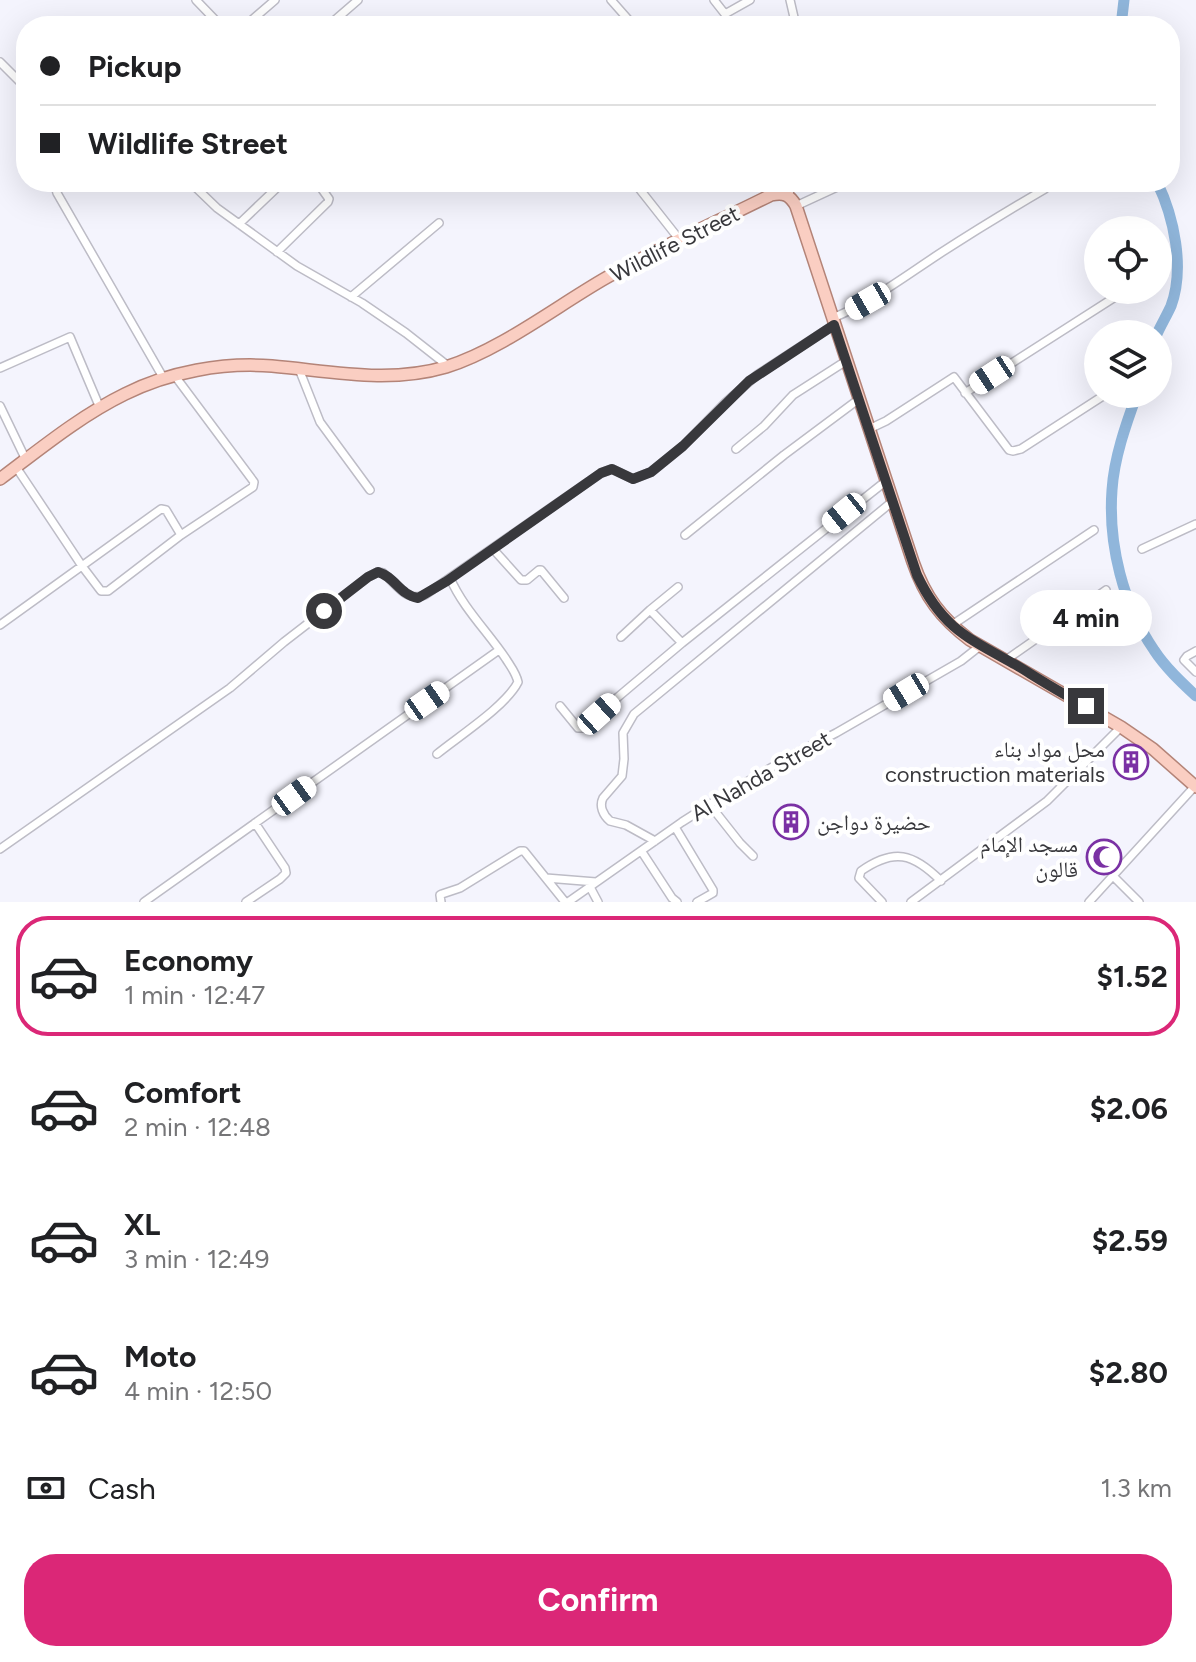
<!DOCTYPE html>
<meta charset="utf-8">
<style>
body{margin:0;font-family:Figtree,"Noto Naskh Arabic",sans-serif;background:#f6f6f6;color:#202124;height:100vh;display:flex;flex-direction:column;font-size:30px;white-space:nowrap}
*{box-sizing:border-box;margin:0}
p{font-size:26px;color:#757577}
.icon{flex:none;width:44px;height:44px;fill:none;stroke:currentColor;stroke-width:2;stroke-linecap:round;stroke-linejoin:round}
.map{position:relative;height:902px;overflow:hidden}
.sheet{display:flex;flex-direction:column;background:#fff;flex:1}
.sheet>*{flex:none}
.top-card{position:absolute;left:16px;top:16px;width:1164px;height:176px;border-radius:32px;box-shadow:0 8px 32px #0002;display:grid;align-content:center;height:176px;padding:0 24px;background:#fff}
.fabs{position:absolute;left:1084px;top:216px;display:grid;gap:16px}
.fabs a{display:grid;place-items:center;width:88px;height:88px;border-radius:50%;background:#fff;box-shadow:0 8px 32px #0002;font-size:40px}
.end{position:absolute;width:36px;height:36px;margin:-18px;border:10px solid #38383c;background:#fff;box-shadow:0 0 0 4px #fff}
.from{border-radius:50%}
.bubble{position:absolute;height:56px;border-radius:28px;background:#fff;box-shadow:0 8px 32px #0002;font-size:26px;font-weight:700;line-height:56px;text-align:center}
.car{position:absolute;width:24px;height:48px;margin:-24px -12px;border-radius:10px;box-shadow:0 0 6px 2px #0007;background:linear-gradient(#fff 24%,#345 0 40%,#fff 0 76%,#345 0 86%,#fff 0)}
.top-card b{display:flex;align-items:center;gap:28px;height:76px;font-size:30px}
.top-card b+b{border-top:2px solid #e0e0e0}
.top-card i{width:20px;height:20px;background:#202124}
ul{padding:14px 0 0;list-style:none}
li{display:flex;align-items:center;gap:24px;height:120px;margin:0 16px 12px;padding:0 8px;border:4px solid transparent;border-radius:32px}
li div{flex:1}
li b{display:block;font-size:30px}
li em{font-style:normal;font-weight:700}
li.selected{border-color:#db2777}
li>.icon{width:72px;height:72px;stroke-width:1.5}
.pay{display:flex;align-items:center;gap:20px;height:88px;padding:0 24px;font-size:30px}
.pay p{margin-inline-start:auto}
.primary-button{display:flex;gap:16px;margin-top:auto;padding:16px 24px}
.primary-button a{flex:1;height:92px;border-radius:32px;background:#db2777;color:#fff;font-size:32px;font-weight:700;line-height:92px;text-align:center}
.map>svg:first-child{display:block}
</style>
<div class="map">
<svg width="1196" height="902" viewBox="0 0 1196 902">
<rect width="100%" height="100%" fill="#f4f4fd"/>
<g fill="none" stroke-linecap="round" stroke-linejoin="round">
<path stroke="#90b6db" stroke-width="11" d="M 1121,26 L 1124,0
M 1157,334 C 1161,325 1167,315 1171,306 C 1185,268 1174,217 1157,182
M 1137,394 C 1126,424 1114,458 1112,490 C 1108,544 1123,605 1154,650 C 1165,667 1181,682 1196,696"/>
<g stroke="#bdbcc6" stroke-width="10">
<path id="minor" d="M 196,0 L 221,26
M 611,0 L 634,26
M 714,0 L 725,14 L 750,0
M 790,0 L 796,26
M 245,26 L 275,0
M 328,26 L 358,0
M 461,26 L 467,22 L 473,22 L 478,26
M 0,62 L 26,88
M 54,182 L 57,193 L 164,379
M 190,182 L 217,208 L 297,266 L 362,303 L 406,333 L 448,366
M 634,182 L 679,239
M 769,182 L 778,194
M 788,195 L 793,182
M 796,206 L 848,182
M 239,224 L 283,182
M 277,252 L 328,202 L 329,199 L 317,182
M 351,297 L 439,223
M 833,318 C 871,302 904,277 939,254 C 973,232 1009,210 1045,189
M 0,368 L 70,337 L 100,408
M 299,369 L 320,422 L 370,490
M 965,393 L 1126,290
M 0,406 L 26,460
M 869,429 L 886,421 L 954,377 L 1009,450 L 1013,451 L 1021,449 L 1106,394
M 736,449 L 764,426 L 793,395 L 846,361
M 16,467 L 82,566 L 101,591 L 108,591 L 181,535 L 253,487 L 254,482 L 175,376
M 685,535 L 784,455 L 859,399
M 493,549 L 521,580 L 527,580 L 539,570 L 541,570 L 564,598
M 1142,549 L 1196,524
M 678,587 L 650,610 L 682,643
M 0,625 L 161,509 L 166,510 L 181,535
M 952,625 L 1094,530
M 621,637 L 650,610
M 1196,651 L 1187,656 L 1184,660 L 1196,672
M 1006,660 L 1106,590
M 560,706 L 578,728 L 585,728 L 618,697 L 682,643 L 886,481
M 437,754 C 459,736 506,706 518,682 C 516,673 511,667 506,659 C 488,632 463,608 450,578
M 710,805 L 740,843 L 753,856
M 675,827 L 713,890 L 713,893 L 697,902
M 655,841 L 626,825 L 610,821 C 603,815 599,806 603,798 L 622,776 L 624,759 L 623,733 L 634,714 L 893,501
M 0,849 L 230,688 L 284,642 L 368,577 L 378,572 L 383,573 C 396,583 406,603 425,595 L 601,473 L 612,469 L 633,479 L 651,472 L 683,446 L 726,402 L 757,375 L 834,325
M 642,852 L 672,898 L 677,902
M 1113,876 L 1139,902
M 546,878 L 596,882
M 590,887 L 598,902
M 144,902 L 499,650
M 246,902 L 280,879 L 286,873 L 285,868 L 255,823
M 441,902 L 440,895 L 442,894 L 460,888 L 520,851 L 524,851 L 565,902
M 568,902 L 682,822 L 723,796 L 791,756 L 836,733 L 961,661 L 980,646
M 882,902 L 859,878 L 861,871 C 894,848 913,853 941,881
M 911,902 L 1047,801 L 1121,727
M 1089,902 L 1195,786"/>
</g>
<g stroke="#b48478" stroke-width="14">
<path id="primary" d="M 0,479 C 40,449 80,416 125,394 C 169,372 223,362 272,366 C 330,371 388,384 446,367 C 500,350 554,308 604,279 C 658,248 715,223 771,195 C 784,192 790,195 796,206 L 913,562 C 925,597 941,618 970,640 L 1121,727 L 1153,749 L 1196,787"/>
</g>
<use href="#minor" stroke="#fff" stroke-width="7"/>
<use href="#primary" stroke="#facec2" stroke-width="11"/>
</g>
<g fill="none" stroke-linecap="round" stroke-linejoin="round">
<path stroke="#38383c" stroke-width="10" d="M 324,611 L 368,577 L 378,572 C 395,577 400,595 418,598 L 447,581 L 601,473 L 612,469 L 633,479 L 651,472 L 683,446 L 749,381 L 834,325 L 917,575 C 942,628 968,638 1016,665 C 1039,679 1062,694 1086,706"/>
</g>
<defs>
<g id="building-ring" transform="scale(1.8)"><circle r="9.5" fill="#fff" stroke="#7a31a4" stroke-width="1.5"/><path d="M-4-6H4V6H1V3H-1V6H-4ZM-2.5-4.3h1.7v1.8h-1.7ZM.8-4.3h1.7v1.8H.8ZM-2.5-1h1.7V.8h-1.7ZM.8-1h1.7V.8H.8Z" fill="#7a31a4"/></g>
<g id="mosque-ring" transform="scale(1.8)"><circle r="9.5" fill="#fff" stroke="#7a31a4" stroke-width="1.5"/><path d="M3.5-4.9A6 6 0 1 0 3.5 4.9A5 5 0 1 1 3.5-4.9Z" fill="#7a31a4"/></g>
</defs>
<g fill-rule="evenodd">
<use href="#building-ring" x="1131" y="762"/>
<use href="#building-ring" x="791" y="822"/>
<use href="#mosque-ring" x="1104" y="857"/>
</g>
<g text-anchor="middle" dominant-baseline="central" stroke-width="8" stroke-linejoin="round" paint-order="stroke">
<g font-size="22" fill="#38383c" stroke="#fff">
<text transform="translate(675 244) rotate(-27)">Wildlife Street</text>
<text transform="translate(761 776) rotate(-30)">Al Nahda Street</text>
</g>
<g font-size="22" fill="#38383c" stroke="#fff" text-anchor="end">
<text x="1105" y="749">محل مواد بناء<tspan x="1105" dy="25">construction materials</tspan></text>
<text x="817" y="822" text-anchor="start">حضيرة دواجن</text>
<text x="1078" y="844">مسجد الإمام<tspan x="1078" dy="25">قالون</tspan></text>
</g>
</g>
</svg>
<div class="fabs">
<a><svg class="icon" aria-label="locate" viewBox="0 0 24 24"><circle cx="12" cy="12" r="6"/><path d="M12 2v4M12 18v4M2 12h4M18 12h4"/></svg></a>
<a><svg class="icon" aria-label="layers" viewBox="0 0 24 24"><path d="M12 4l9 5-9 5-9-5zM3 14l9 5 9-5"/></svg></a>
</div>
<i class="end from" style="left:324px;top:611px"></i>
<i class="end" style="left:1086px;top:706px"></i>
<div class="bubble" style="left:1020px;top:590px;width:132px">4 min</div>
<i class="car" style="left:868px;top:301px;rotate:240deg"></i>
<i class="car" style="left:992px;top:375px;rotate:237deg"></i>
<i class="car" style="left:844px;top:513px;rotate:231deg"></i>
<i class="car" style="left:906px;top:692px;rotate:239deg"></i>
<i class="car" style="left:427px;top:701px;rotate:55deg"></i>
<i class="car" style="left:599px;top:714px;rotate:48deg"></i>
<i class="car" style="left:294px;top:796px;rotate:54deg"></i>
<div class="top-card">
<b><i class="from"></i>Pickup</b>
<b><i></i>Wildlife Street</b>
</div>
</div>
<section class="sheet">
<ul>
<li class="selected"><svg class="icon" aria-label="car" viewBox="0 0 24 24"><path d="M5 17H2v-5l4-1 3-4h7l3 4 3 1v5h-3M9 17h6M6 11h13"/><circle cx="7" cy="17" r="2"/><circle cx="17" cy="17" r="2"/></svg><div><b>Economy</b><p>1 min · 12:47</p></div><em>$1.52</em></li>
<li><svg class="icon" aria-label="car" viewBox="0 0 24 24"><path d="M5 17H2v-5l4-1 3-4h7l3 4 3 1v5h-3M9 17h6M6 11h13"/><circle cx="7" cy="17" r="2"/><circle cx="17" cy="17" r="2"/></svg><div><b>Comfort</b><p>2 min · 12:48</p></div><em>$2.06</em></li>
<li><svg class="icon" aria-label="car" viewBox="0 0 24 24"><path d="M5 17H2v-5l4-1 3-4h7l3 4 3 1v5h-3M9 17h6M6 11h13"/><circle cx="7" cy="17" r="2"/><circle cx="17" cy="17" r="2"/></svg><div><b>XL</b><p>3 min · 12:49</p></div><em>$2.59</em></li>
<li><svg class="icon" aria-label="car" viewBox="0 0 24 24"><path d="M5 17H2v-5l4-1 3-4h7l3 4 3 1v5h-3M9 17h6M6 11h13"/><circle cx="7" cy="17" r="2"/><circle cx="17" cy="17" r="2"/></svg><div><b>Moto</b><p>4 min · 12:50</p></div><em>$2.80</em></li>
</ul>
<div class="pay"><svg class="icon" aria-label="cash" viewBox="0 0 24 24"><path d="M3 7h18v10H3z"/><circle cx="12" cy="12" r="2"/></svg>Cash<p>1.3 km</p></div>
<div class="primary-button"><a>Confirm</a></div>
</section>
